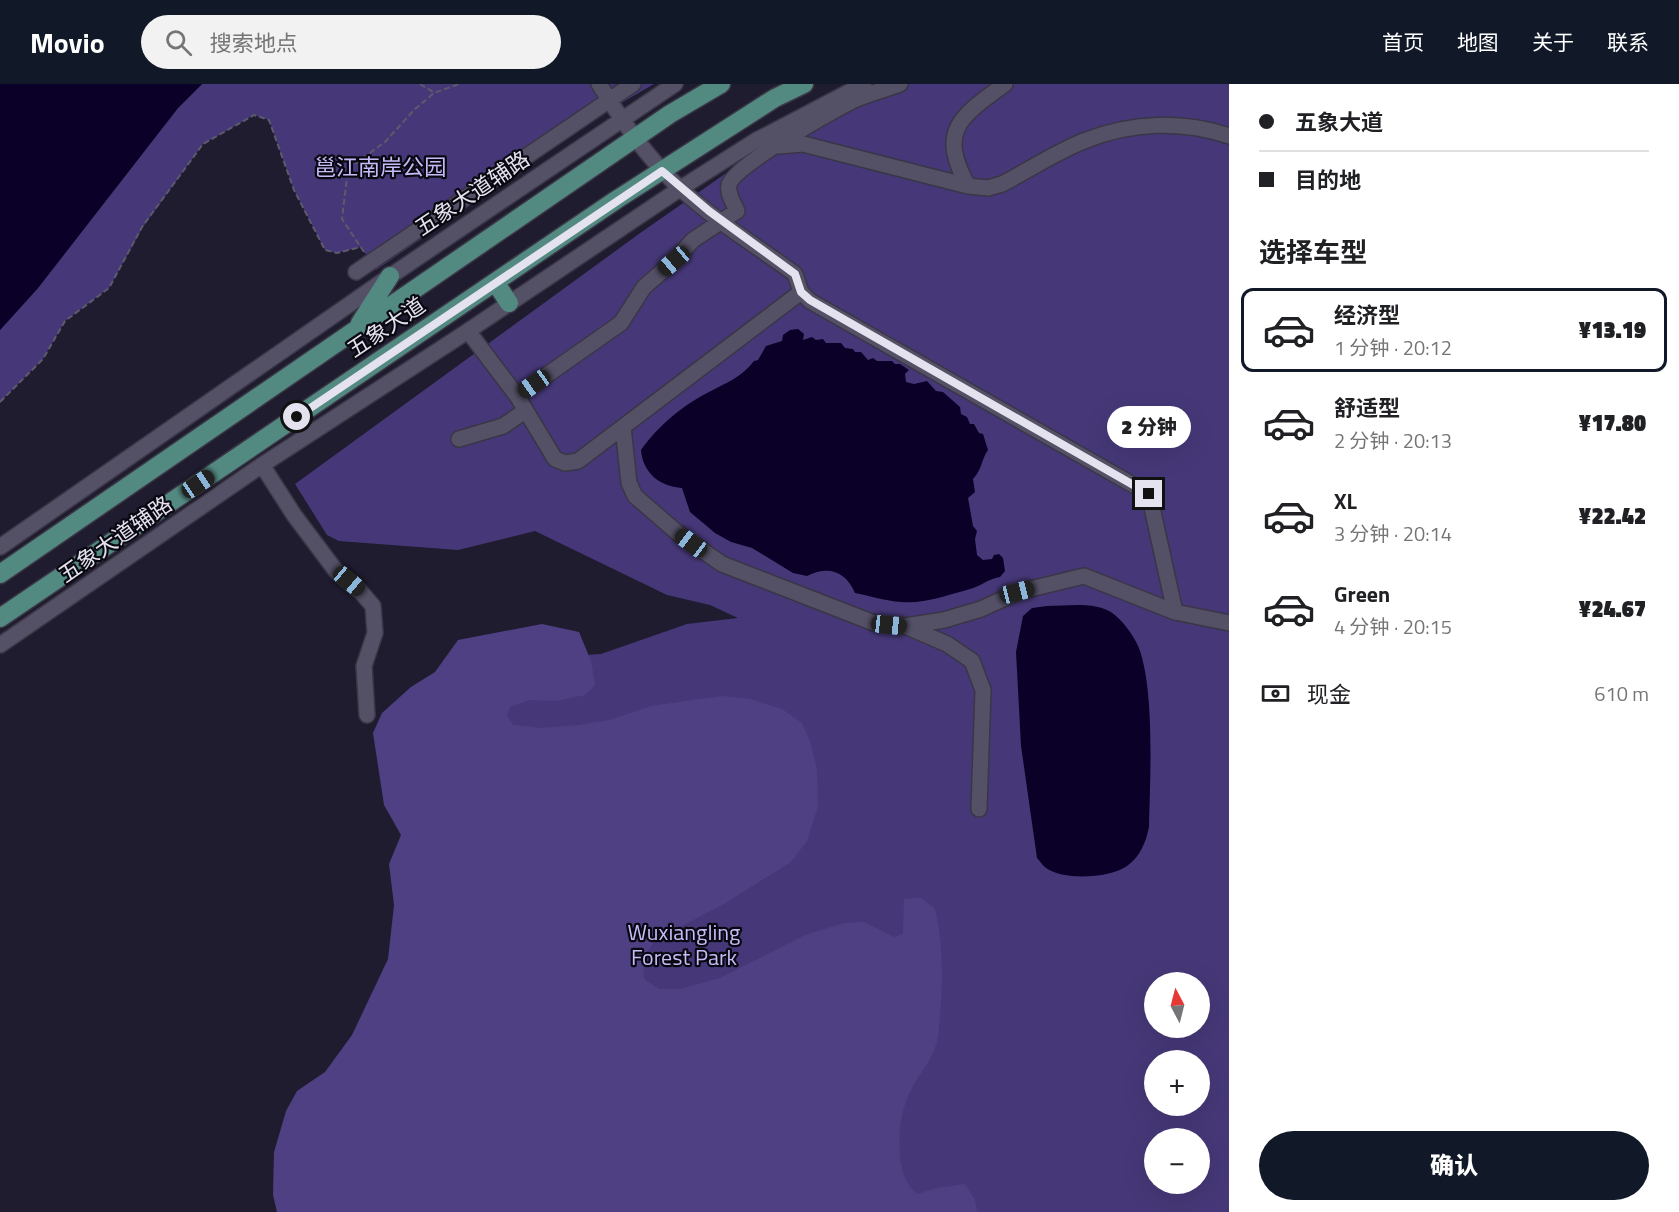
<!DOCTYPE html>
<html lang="zh">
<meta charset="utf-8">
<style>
body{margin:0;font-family:"Titillium Web","Noto Sans SC",sans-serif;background:#f2f2f2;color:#202124;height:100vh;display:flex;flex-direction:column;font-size:22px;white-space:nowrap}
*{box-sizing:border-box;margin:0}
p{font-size:20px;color:#757577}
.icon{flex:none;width:33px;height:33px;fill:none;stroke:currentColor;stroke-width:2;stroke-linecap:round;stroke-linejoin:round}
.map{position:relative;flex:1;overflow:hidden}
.sheet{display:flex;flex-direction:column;background:#fff;width:450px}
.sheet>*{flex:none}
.banner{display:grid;align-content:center;height:132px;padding:0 30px;background:#fff}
.needle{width:39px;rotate:353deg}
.fabs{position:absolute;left:1144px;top:888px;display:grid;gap:12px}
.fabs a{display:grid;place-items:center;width:66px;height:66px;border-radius:50%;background:#fff;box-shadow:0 6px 24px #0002;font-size:30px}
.end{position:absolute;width:27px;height:27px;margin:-14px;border:8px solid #e4e2ef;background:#111;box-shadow:0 0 0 3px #111}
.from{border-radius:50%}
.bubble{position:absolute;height:42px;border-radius:21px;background:#fff;box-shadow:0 6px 24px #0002;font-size:20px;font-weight:800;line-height:42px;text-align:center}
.car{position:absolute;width:18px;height:36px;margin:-18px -9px;border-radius:8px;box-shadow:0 0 4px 2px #0007;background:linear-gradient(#222 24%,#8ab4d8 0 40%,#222 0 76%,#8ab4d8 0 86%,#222 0)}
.banner b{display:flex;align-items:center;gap:21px;height:57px;font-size:22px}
.banner b+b{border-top:2px solid #e0e0e0}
.banner i{width:15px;height:15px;background:#202124}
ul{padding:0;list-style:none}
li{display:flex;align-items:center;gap:18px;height:84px;margin:0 12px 9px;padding:0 18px;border:3px solid transparent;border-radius:12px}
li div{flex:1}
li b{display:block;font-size:22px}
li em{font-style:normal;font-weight:800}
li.selected{border-color:#111827}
li>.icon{width:54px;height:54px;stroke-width:1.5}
h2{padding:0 30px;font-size:27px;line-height:72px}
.pay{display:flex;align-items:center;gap:15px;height:66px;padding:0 30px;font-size:22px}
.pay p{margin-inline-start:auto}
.button{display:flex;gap:12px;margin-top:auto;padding:12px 30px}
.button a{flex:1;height:69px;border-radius:36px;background:#111827;color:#fff;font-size:24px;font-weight:800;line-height:69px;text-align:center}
header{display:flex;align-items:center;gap:36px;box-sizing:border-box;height:84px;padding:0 30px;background:#111827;color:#fff}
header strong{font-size:28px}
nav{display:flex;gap:33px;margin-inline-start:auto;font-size:21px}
.search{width:420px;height:54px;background:#f2f2f2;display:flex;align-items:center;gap:15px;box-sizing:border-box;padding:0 21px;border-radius:33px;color:#757577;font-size:22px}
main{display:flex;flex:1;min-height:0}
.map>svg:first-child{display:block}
</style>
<header>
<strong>Movio</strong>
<div class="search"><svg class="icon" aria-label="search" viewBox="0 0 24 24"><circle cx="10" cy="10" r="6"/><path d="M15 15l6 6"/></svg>搜索地点</div>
<nav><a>首页</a><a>地图</a><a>关于</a><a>联系</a></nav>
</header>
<main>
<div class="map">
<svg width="1229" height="1128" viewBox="0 0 1229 1128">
<rect width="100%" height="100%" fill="#1f1c2f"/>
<path fill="#463878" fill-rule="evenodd" d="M 202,0 L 654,0 L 604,29 L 376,186 L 361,163 L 337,169 L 325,166 L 294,106 L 269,36 L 254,31 L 203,60 L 143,143 L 109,204 L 65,237 L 43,275 L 0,318 L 0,246 L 38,204 L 178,24 Z
M 881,0 L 1229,0 L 1229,1128 L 300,1128 L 384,903 L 419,684 L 554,573 L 601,570 L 687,540 L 738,534 L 710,521 L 667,511 L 535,447 L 458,466 L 339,457 L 327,451 L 295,400 L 643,147 L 794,42 ZM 1155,898 L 1200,898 L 1200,944 L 1155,944 ZM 1155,976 L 1200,976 L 1200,1022 L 1155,1022 ZM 1155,1054 L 1200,1054 L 1200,1100 L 1155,1100 Z"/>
<path fill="#4f4084" d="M 542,540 L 579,548 L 591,577 L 595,601 L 585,611 L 556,617 L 529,616 L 510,623 L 507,632 L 513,641 L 541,644 L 579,641 L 610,636 L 651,622 L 722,612 L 750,615 L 782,625 L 802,639 L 810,657 L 817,686 L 818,722 L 807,757 L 791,778 L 722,821 L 655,856 L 643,875 L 644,895 L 659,905 L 680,905 L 720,894 L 805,851 L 844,839 L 864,838 L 894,853 L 903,850 L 904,815 L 921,814 L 935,825 C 943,860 943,894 940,930 C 939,939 939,949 937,958 C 932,976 919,990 911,1006 C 900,1027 898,1051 900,1074 C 902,1088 906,1101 917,1110 L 937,1104 L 965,1100 L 975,1116 L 977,1128 L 277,1128 L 273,1111 L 274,1068 L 286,1027 L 297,1007 L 325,988 L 352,951 L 388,875 L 394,821 L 389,780 L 401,751 L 384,721 L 373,649 L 382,629 L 411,603 L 435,588 L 458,556 Z"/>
<path fill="#0b0027" d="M 0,0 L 202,0 L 178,24 L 38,204 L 0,246 Z
M 798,245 L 804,250 L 803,256 L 812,253 L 816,256 L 823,255 L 826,259 L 841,259 L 845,264 L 853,265 L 855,268 L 861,268 L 868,276 L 873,274 L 877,277 L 892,277 L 895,280 L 900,280 L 909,286 L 905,290 L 906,298 L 914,300 L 927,297 L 936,307 L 943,308 L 960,323 L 961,330 L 967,333 L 970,340 L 974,340 L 979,349 L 983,350 L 988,366 C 981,376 982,386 973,395 L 975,408 L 968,414 L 973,442 L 977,447 L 975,455 L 977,471 L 983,476 L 992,475 L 994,471 L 999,470 L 1003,474 L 1005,487 L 1000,493 C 990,494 981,502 970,505 C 948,511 924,520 901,518 C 885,517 871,512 855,509 C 846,487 828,481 807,492 L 793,489 L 752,464 L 731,458 L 715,449 L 690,428 L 682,404 C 659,402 643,389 641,366 C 657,343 683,321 709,308 C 726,299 742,293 754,277 L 758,276 L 766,262 L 782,257 L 783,251 L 790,246 Z
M 1047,522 C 1065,522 1090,518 1107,526 C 1120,532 1133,550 1139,564 C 1155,608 1150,695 1149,743 C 1146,758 1140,773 1127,782 C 1110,794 1064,797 1046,784 C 1043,782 1040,777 1037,774 L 1021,662 L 1016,568 L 1023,532 L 1032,524 Z"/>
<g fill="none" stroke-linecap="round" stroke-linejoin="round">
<g stroke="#3a3646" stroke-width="18">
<path id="minor" d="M 599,0 C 618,30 637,59 661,85 C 699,127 750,157 795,190 L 801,208 L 810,217 L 1149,410 L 1175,528 L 1229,539
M 779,62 L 803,60 L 968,102 L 988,104 L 1002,100 C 1029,86 1056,68 1084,57 C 1131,38 1182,36 1229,52
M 968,102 C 937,46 961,32 1005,0
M 356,188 L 633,0
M 468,247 L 517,312 L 555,375 L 565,379 L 578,377 L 801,208
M 517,312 L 621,239 L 644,203 L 674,177 L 693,156 L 737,127 C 734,120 727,109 729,101 C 733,82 831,28 852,17 C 867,10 884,6 900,0
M 623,343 L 629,399 L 635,412 L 679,450 L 722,480 L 874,539 L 905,542 L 944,536 L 981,525 L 1018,508 L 1084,492 L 1175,528
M 459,355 L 503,342 L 525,327
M 262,381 L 294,431 L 336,487 L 361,508 L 373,522 L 375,549 L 364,582 L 367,631
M 0,463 L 383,197 L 675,0
M 905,542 L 947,560 L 972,577 L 983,606 L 979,725
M 0,561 L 262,381 L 468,247 L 681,104 L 755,57 L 864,0"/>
</g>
<g stroke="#3a3646" stroke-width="21">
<path id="major" d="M 495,198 L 509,219
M 360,239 L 390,192
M 0,490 L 670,30 L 721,0
M 0,534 L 616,116 L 775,14 L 804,0"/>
</g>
<path stroke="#5c5a6b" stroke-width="2" stroke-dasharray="6 3" stroke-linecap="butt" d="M 420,0 L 433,8
M 364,168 L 342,135 L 348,85 L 385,58 L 414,26 L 434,9 L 459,0
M 0,318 L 43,275 L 65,237 L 109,204 L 142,143 L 203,60 L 254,31 L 269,36 L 294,106 L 325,166 L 337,169 L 361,163"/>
<use href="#minor" stroke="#545167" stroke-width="15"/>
<use href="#major" stroke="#528981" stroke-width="18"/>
</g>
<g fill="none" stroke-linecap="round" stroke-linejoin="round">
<path stroke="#e4e2ef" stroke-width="8" d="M 297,333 L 662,87 L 709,127 L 795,190 L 801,208 L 810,216 L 1149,410"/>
</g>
<g text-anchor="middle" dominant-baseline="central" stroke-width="4.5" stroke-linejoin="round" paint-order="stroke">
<g font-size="22" fill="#c4bbf7" stroke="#090810">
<text x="380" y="83">邕江南岸公园</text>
<text x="684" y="848">Wuxiangling<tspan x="684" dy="25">Forest Park</tspan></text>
</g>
<g font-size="22" fill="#e4e2ef" stroke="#090810">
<text transform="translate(472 109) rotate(-34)">五象大道辅路</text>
<text transform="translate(386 243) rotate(-34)">五象大道</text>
<text transform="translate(115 455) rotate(-35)">五象大道辅路</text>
</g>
</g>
</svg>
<div class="fabs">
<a><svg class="needle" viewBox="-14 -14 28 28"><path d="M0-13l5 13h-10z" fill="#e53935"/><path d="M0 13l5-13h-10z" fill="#757577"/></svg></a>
<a>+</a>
<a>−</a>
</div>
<i class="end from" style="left:297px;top:333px"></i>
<i class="end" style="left:1149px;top:410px"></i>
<div class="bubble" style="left:1107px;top:322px;width:84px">2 分钟</div>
<i class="car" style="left:674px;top:177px;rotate:230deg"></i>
<i class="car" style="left:534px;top:300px;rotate:235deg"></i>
<i class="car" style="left:198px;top:400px;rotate:56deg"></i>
<i class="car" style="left:691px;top:459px;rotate:307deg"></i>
<i class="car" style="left:349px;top:497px;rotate:130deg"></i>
<i class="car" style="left:1017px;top:508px;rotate:76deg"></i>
<i class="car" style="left:889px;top:541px;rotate:96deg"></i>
</div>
<section class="sheet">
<div class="banner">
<b><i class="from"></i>五象大道</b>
<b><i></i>目的地</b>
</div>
<h2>选择车型</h2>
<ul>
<li class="selected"><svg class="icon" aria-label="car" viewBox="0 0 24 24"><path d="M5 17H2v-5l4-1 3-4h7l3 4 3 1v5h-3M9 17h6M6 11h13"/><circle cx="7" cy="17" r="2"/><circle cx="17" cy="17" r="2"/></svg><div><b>经济型</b><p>1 分钟 · 20:12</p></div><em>¥13.19</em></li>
<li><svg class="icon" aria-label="car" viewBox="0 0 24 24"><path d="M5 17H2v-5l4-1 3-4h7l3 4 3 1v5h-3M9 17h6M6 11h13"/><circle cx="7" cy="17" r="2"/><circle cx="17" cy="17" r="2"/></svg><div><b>舒适型</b><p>2 分钟 · 20:13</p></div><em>¥17.80</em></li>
<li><svg class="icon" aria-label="car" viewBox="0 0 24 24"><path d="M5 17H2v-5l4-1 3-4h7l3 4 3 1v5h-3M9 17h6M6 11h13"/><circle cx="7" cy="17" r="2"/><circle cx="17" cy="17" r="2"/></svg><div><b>XL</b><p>3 分钟 · 20:14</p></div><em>¥22.42</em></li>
<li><svg class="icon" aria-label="car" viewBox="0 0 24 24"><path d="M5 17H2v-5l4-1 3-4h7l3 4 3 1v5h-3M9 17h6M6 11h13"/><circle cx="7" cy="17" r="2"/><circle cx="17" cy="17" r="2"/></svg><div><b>Green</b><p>4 分钟 · 20:15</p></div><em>¥24.67</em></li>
</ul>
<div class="pay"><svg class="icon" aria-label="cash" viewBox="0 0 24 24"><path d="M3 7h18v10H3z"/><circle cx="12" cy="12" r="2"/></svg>现金<p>610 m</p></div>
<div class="button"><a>确认</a></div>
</section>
</main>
